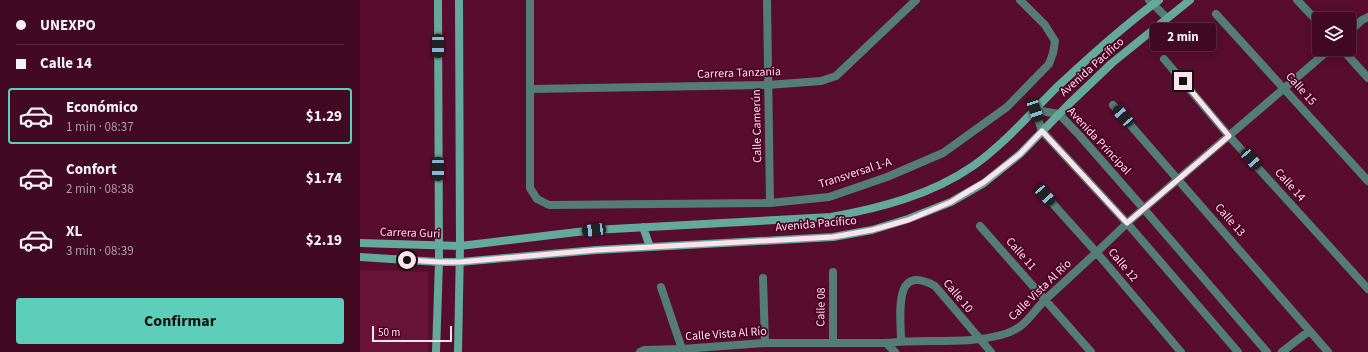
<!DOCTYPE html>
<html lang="es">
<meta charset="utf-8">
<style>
body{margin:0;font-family:"Source Sans 3",sans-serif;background:#49132a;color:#f1f3f6;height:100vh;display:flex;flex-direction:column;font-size:15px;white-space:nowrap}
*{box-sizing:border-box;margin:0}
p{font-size:13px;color:#ae9aa5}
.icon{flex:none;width:22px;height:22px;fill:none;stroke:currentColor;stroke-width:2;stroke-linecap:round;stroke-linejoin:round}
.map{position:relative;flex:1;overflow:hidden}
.side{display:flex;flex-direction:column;background:#420a22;width:360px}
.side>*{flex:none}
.guide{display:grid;align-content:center;height:88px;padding:0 16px;background:#420a22}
.controls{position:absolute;left:952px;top:12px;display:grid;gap:8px}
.controls a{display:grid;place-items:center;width:44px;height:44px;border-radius:4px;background:#420a22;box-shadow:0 2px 10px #0003,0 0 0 1px #5a2b40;font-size:20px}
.scale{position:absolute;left:12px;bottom:10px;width:80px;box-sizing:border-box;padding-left:4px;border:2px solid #ffe2ea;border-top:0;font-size:11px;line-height:14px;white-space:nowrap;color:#ffe2ea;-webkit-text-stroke:3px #4c0024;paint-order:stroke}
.end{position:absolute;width:18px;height:18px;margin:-9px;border:5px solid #ffe2ea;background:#111;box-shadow:0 0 0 2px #111}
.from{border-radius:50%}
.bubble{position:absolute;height:28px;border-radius:4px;background:#420a22;box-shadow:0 2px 10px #0003,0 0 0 1px #5a2b40;font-size:13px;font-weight:700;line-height:28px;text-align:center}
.car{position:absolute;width:12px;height:24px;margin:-12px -6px;border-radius:5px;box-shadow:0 0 3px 1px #0007;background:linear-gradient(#222 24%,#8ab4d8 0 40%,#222 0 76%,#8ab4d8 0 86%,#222 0)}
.guide b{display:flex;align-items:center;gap:14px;height:38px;font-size:15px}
.guide b+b{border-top:1px solid #5a2b40}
.guide i{width:10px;height:10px;background:#f1f3f6}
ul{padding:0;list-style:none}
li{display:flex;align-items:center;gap:12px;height:56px;margin:0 8px 6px;padding:0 8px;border:2px solid transparent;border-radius:4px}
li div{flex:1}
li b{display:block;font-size:15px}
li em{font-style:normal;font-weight:700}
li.selected{border-color:#5cceba}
li>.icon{width:36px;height:36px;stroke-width:1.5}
.cta{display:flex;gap:8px;margin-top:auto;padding:8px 16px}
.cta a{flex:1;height:46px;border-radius:4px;background:#5cceba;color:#111;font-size:16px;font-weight:700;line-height:46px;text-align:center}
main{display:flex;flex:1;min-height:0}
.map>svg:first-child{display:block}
</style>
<main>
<section class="side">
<div class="guide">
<b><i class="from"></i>UNEXPO</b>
<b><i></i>Calle 14</b>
</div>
<ul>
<li class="selected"><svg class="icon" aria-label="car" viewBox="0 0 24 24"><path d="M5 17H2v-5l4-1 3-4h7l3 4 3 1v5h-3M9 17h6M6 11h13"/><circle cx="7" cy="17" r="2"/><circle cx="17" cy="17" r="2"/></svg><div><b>Económico</b><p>1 min · 08:37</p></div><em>$1.29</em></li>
<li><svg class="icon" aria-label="car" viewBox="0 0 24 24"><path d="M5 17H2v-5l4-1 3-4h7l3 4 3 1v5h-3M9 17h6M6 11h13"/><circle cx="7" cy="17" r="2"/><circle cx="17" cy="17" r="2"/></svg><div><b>Confort</b><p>2 min · 08:38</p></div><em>$1.74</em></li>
<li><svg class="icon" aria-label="car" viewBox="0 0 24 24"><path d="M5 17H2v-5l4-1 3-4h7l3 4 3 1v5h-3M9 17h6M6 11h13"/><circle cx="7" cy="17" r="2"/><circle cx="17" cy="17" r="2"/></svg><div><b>XL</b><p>3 min · 08:39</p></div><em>$2.19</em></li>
</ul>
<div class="cta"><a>Confirmar</a></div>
</section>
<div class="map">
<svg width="1008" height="352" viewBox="0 0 1008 352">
<rect width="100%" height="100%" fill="#580d2e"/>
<path fill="#671437" d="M 0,270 L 68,272 L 68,352 L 0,352 Z"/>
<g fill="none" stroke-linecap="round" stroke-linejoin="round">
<path stroke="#547e75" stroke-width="8" d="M 170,0 L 170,188 L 177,199 L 189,205 L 410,203 L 469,197 L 527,177 L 583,153 L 647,107 L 689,64 L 693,53 L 695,41 L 685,25 L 660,0
M 407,0 L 410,203
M 789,0 L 807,18
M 937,0 L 959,23
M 856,14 L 1008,181
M 989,32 L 1002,20 L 1008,17
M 982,49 L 1008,78
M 804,59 L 869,136 L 1008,289
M 171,89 L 408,85 L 461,81 L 476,76 L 556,0
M 753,105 L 968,352
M 685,195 L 737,253 L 821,352
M 620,226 L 731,352
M 403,278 L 405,343
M 301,287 L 322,349
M 541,341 C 541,316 532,262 575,286 L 631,352
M 473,342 L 473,272
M 526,343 L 535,352
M 280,352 L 284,350 L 322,349 L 405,343 L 526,343 C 564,338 604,345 641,335 C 667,328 670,314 687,298 C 714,273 741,249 767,223 L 970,49
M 878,352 L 767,223 L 682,131 L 675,110 L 699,114 L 720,136 L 784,209 L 907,352
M 922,352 L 949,331"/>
<path stroke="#64aa9c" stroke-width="8" d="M 283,227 L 290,247
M 0,243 L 100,246 L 234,230 L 471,217 C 520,208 571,195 613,166 C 644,144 668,116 695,89 C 728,58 762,27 799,0
M 0,257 L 79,262 L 100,262 L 236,250 L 473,237 L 512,230 L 548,219 L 591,202 L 624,183 L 660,154 L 709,104 L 752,63 L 830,0
M 76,352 L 79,262 L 78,0
M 98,352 L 100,246 L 99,0"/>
</g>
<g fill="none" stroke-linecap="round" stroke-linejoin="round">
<path stroke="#ffe2ea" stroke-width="5" d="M 47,260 L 79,262 L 100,262 L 236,250 L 473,237 L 512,230 L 548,220 L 591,202 L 602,195 L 624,182 L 660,154 L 682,131 L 767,223 L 869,136 L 823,81"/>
</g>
<g text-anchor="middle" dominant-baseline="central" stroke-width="3.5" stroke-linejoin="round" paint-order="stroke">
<g font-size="12" fill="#ffe2ea" stroke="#4c0024">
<text transform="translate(732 67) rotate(-42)">Avenida Pacífico</text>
<text transform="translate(379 73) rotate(-2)">Carrera Tanzania</text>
<text transform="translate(941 89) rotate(48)">Calle 15</text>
<text transform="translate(397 126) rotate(-91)">Calle Camerún</text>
<text transform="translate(739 141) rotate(47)">Avenida Principal</text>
<text transform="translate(495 173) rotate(-18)">Transversal 1-A</text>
<text transform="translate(930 185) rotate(48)">Calle 14</text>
<text transform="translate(870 220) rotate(49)">Calle 13</text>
<text transform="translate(456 224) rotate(-5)">Avenida Pacífico</text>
<text transform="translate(50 233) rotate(2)">Carrera Guri</text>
<text transform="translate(661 254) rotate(49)">Calle 11</text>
<text transform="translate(763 265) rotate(50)">Calle 12</text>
<text transform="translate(680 290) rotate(-44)">Calle Vista Al Río</text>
<text transform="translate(598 296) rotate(50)">Calle 10</text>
<text transform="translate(461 307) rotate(-89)">Calle 08</text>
<text transform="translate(366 334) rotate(-4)">Calle Vista Al Río</text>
</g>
</g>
</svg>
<div class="controls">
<a><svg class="icon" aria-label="layers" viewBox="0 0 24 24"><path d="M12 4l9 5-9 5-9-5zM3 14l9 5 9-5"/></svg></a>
</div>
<div class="scale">50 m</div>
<i class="end from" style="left:47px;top:260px"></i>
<i class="end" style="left:823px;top:81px"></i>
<div class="bubble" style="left:790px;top:23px;width:66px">2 min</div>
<i class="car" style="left:78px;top:46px;rotate:180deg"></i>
<i class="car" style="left:675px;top:110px;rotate:161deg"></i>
<i class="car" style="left:763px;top:116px;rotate:319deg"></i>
<i class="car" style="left:891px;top:159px;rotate:138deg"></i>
<i class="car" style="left:78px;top:169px;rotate:180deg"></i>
<i class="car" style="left:685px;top:195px;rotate:138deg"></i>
<i class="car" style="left:234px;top:230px;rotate:263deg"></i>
</div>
</main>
